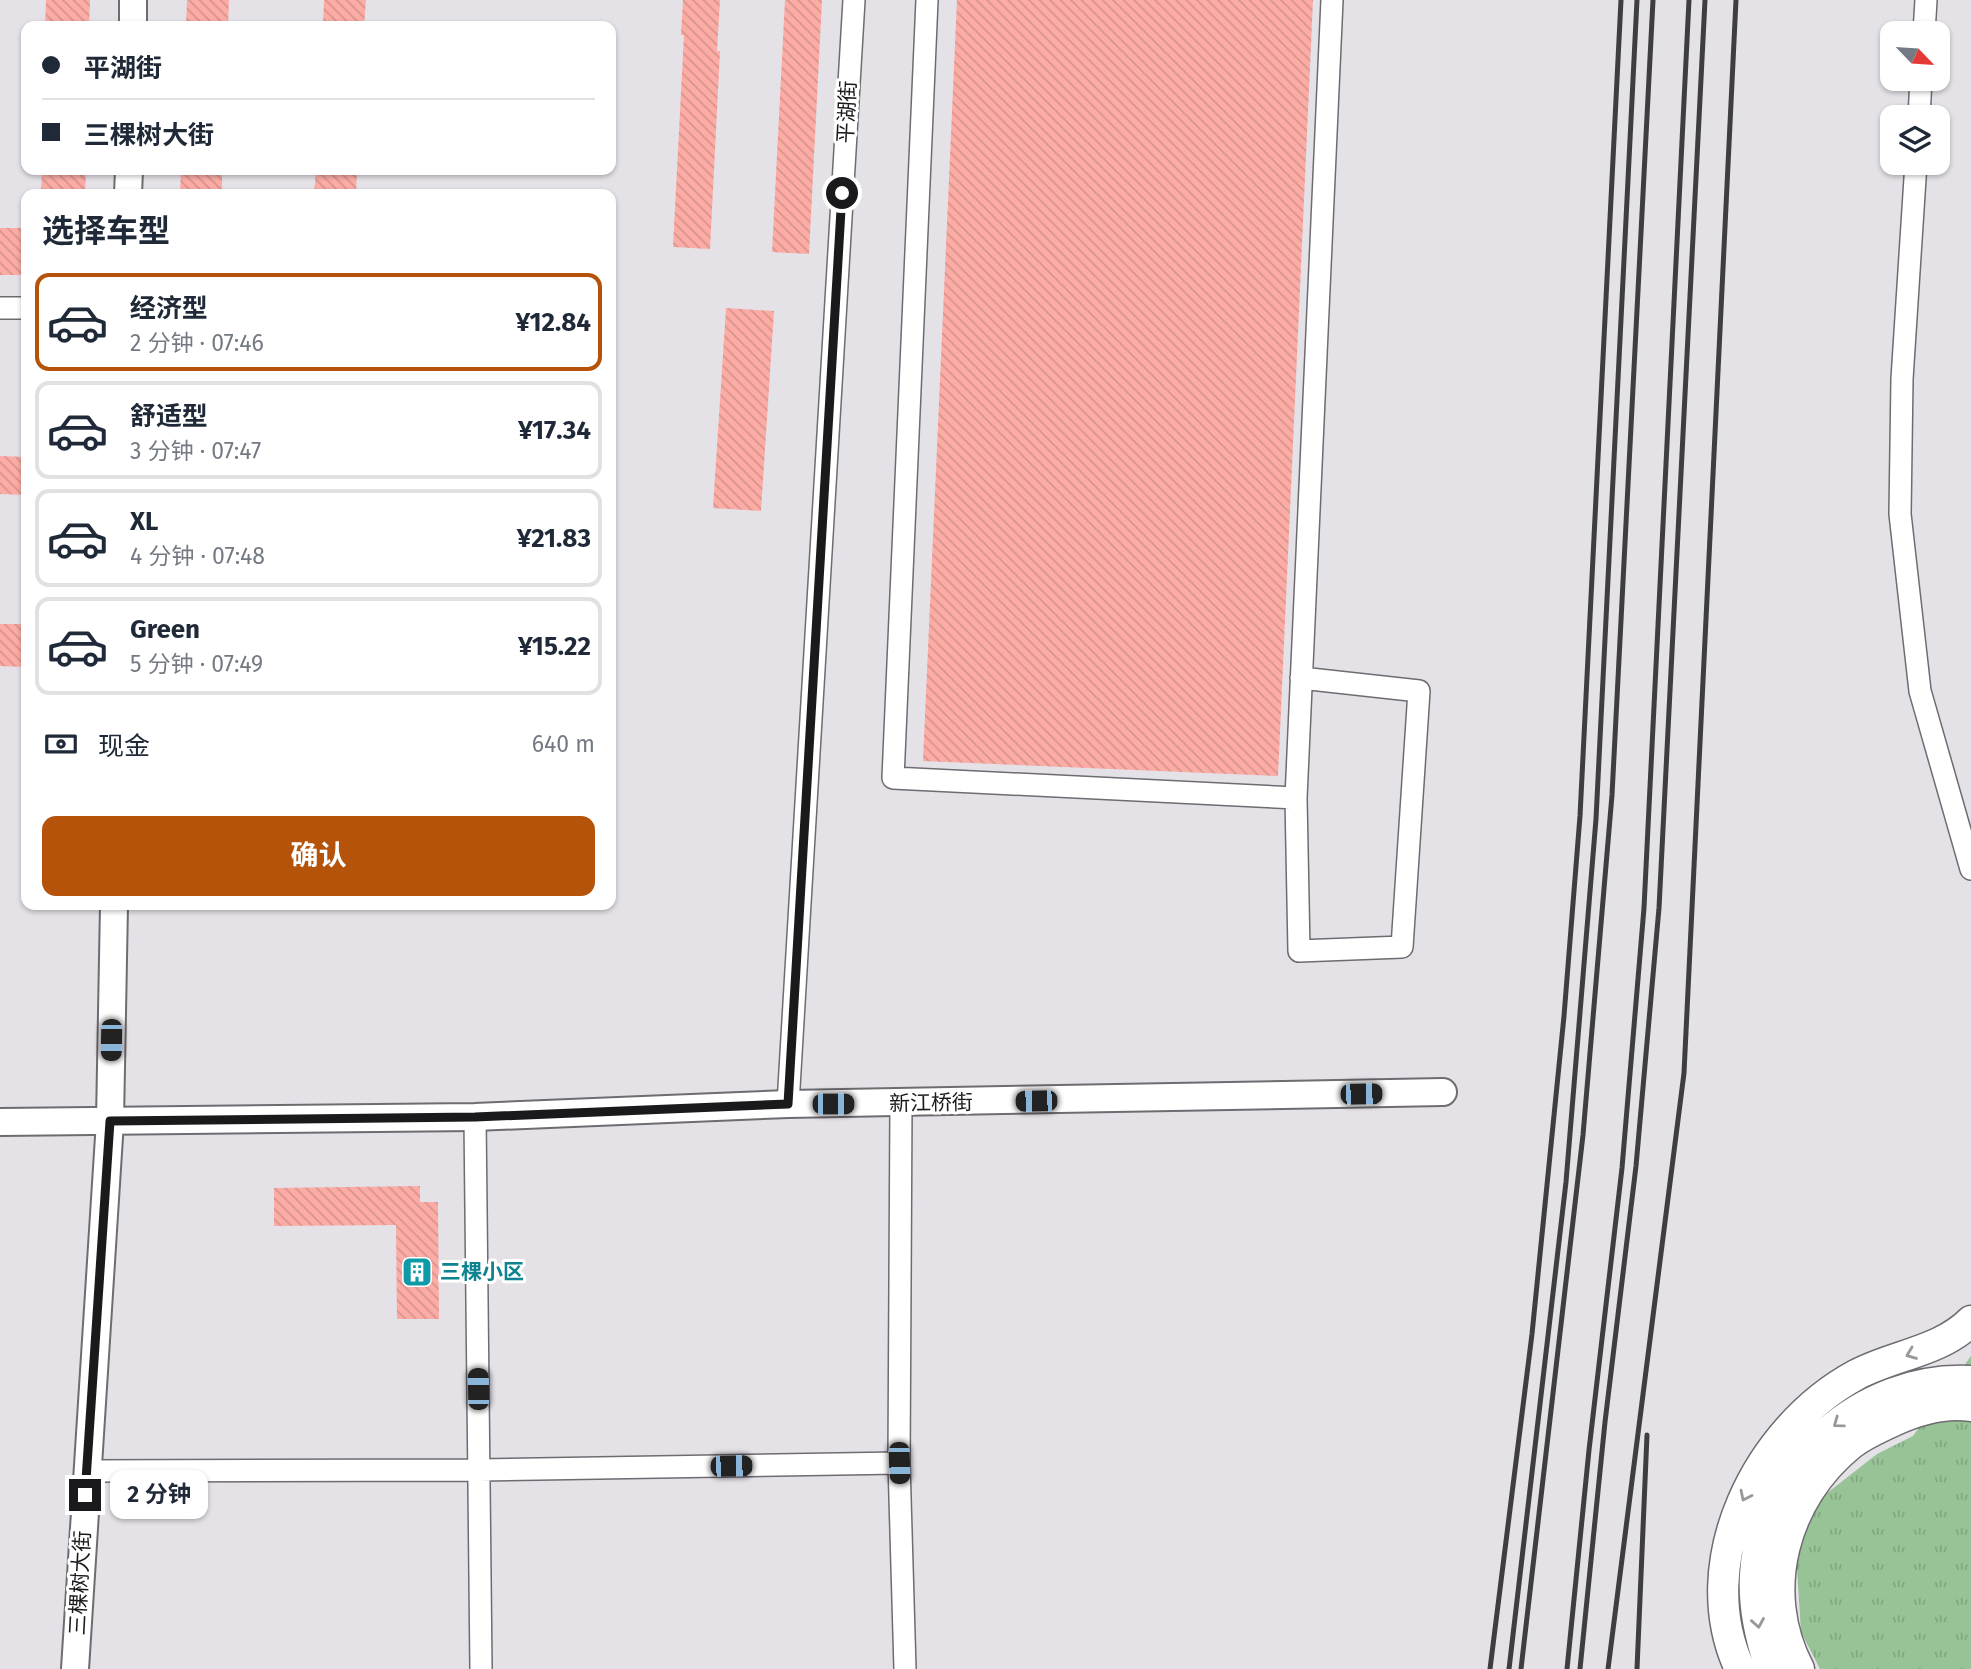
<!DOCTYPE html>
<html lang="zh">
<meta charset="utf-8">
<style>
body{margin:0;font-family:"Fira Sans","Noto Sans SC",sans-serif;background:#f6f6f7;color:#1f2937;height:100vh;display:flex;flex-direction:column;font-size:26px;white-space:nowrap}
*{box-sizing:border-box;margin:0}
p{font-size:23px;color:#747a83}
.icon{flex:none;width:38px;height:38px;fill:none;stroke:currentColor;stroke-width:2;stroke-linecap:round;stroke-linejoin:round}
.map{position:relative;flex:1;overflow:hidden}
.drawer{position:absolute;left:21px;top:189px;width:595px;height:721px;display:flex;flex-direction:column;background:#fff;border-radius:14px;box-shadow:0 2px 5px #0004}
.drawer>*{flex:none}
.hud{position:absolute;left:21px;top:21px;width:595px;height:154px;border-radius:14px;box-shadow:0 2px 5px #0004;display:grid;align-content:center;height:154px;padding:0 21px;background:#fff}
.needle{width:46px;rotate:115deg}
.controls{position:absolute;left:1880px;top:21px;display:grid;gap:14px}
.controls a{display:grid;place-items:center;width:70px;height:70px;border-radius:14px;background:#fff;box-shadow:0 2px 5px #0004;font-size:35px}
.end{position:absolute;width:32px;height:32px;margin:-16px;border:9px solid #1a191b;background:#fff;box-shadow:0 0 0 4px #fff}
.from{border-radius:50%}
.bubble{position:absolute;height:49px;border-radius:14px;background:#fff;box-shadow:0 2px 5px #0004;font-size:23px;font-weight:700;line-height:49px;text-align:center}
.car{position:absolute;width:21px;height:42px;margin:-21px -10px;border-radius:9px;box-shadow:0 0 5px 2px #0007;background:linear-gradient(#222 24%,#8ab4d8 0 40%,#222 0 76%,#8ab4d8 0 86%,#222 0)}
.hud b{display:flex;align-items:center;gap:24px;height:66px;font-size:26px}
.hud b+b{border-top:2px solid #e0e1e3}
.hud i{width:18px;height:18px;background:#1f2937}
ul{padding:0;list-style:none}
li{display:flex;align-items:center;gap:21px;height:98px;margin:0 14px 10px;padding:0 7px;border:4px solid #e0e1e3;border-radius:14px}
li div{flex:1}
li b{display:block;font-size:26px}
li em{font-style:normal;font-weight:700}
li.on{border-color:#b45309}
li>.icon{width:63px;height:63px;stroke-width:1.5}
h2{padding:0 21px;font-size:32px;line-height:84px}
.pay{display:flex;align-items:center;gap:18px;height:77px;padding:0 21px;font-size:26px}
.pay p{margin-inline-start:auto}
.button{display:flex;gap:14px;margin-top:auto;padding:14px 21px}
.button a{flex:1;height:80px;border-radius:14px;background:#b45309;color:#fff;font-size:28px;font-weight:700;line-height:80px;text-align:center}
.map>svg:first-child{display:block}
</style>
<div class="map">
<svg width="1971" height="1669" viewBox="0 0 1971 1669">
<defs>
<pattern id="park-tufts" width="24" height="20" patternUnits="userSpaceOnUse" patternTransform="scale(1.75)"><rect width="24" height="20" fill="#98c396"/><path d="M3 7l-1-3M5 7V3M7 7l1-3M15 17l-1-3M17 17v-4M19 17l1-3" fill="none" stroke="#82a781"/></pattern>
<pattern id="building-back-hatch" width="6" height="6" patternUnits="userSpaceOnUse" patternTransform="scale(1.75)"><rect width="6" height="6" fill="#fcaca5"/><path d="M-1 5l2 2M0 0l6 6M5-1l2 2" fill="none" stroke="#d7938d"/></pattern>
</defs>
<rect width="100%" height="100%" fill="#e4e1e7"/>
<path fill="url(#park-tufts)" d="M 1971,1356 L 1971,1669 L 1820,1669 L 1801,1632 L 1796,1553 L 1822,1497 L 1877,1454 L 1913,1436 Z"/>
<path fill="url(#building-back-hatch)" d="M 46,0 L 90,0 L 89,26 L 45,26 Z
M 187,0 L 229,0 L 228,26 L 186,26 Z
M 324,0 L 366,0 L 364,26 L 323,26 Z
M 683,0 L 720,0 L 717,51 L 720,51 L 710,249 L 673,247 L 684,35 L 681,35 Z
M 785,0 L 822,0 L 809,254 L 772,252 Z
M 957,0 L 1313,0 L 1278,776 L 923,761 Z
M 42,170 L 86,170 L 85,194 L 41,194 Z
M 181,170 L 222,170 L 222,194 L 180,194 Z
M 316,170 L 357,170 L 356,194 L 314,194 Z
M 0,228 L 26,228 L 26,275 L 0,275 Z
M 726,308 L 774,311 L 761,511 L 713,508 Z
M 0,456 L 26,457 L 26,495 L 0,494 Z
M 0,624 L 26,624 L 26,667 L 0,666 Z
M 420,1186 L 420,1202 L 438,1202 L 439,1319 L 397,1319 L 396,1225 L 274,1226 L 274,1188 Z"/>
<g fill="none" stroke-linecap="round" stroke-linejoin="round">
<g stroke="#6e6b71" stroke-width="24">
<path id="minor" d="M 927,0 L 893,778 L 1296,798 L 1332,0
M 1924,33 L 1926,0
M 1919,117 L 1921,79
M 1916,163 L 1902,379 L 1900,514 L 1920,691 L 1971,869
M 0,308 L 26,308
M 1296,798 L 1299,951 L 1402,947 L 1419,691 L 1301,678
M 901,1103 L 899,1463 L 905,1669
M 788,1104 L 854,0
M 475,1117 L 481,1669
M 87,1471 L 479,1470 L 899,1463"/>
</g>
<g stroke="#6e6b71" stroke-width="30">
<path id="major" d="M 133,26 L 133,0
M 128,194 L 129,170
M 0,1122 L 475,1117 L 788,1104 L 1443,1092
M 75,1669 L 110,1121 L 114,905"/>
</g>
<g stroke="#6e6b71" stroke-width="33">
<path id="highway" d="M 1740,1669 C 1690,1562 1758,1428 1856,1375 C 1893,1355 1940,1352 1971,1321
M 1771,1669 C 1760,1638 1753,1608 1755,1575 C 1761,1466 1862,1375 1971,1381
M 1799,1669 C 1758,1591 1784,1498 1851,1444 C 1864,1434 1879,1428 1893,1421 C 1917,1410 1945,1402 1971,1406"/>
</g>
<use href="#minor" stroke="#fff" stroke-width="21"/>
<use href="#major" stroke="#fff" stroke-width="26"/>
<use href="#highway" stroke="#fff" stroke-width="30"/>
<path stroke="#3e3d40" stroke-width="5" d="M 1490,1669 L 1532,1334 L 1564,1016 L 1580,816 L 1621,0
M 1509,1669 L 1566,1182 L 1596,819 L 1637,0
M 1521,1669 L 1583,1135 L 1612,795 L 1653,0
M 1567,1669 L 1589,1450 L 1622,1168 L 1644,908 L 1689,0
M 1580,1669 L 1605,1422 L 1636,1166 L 1659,908 L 1705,0
M 1608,1669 L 1684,1073 L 1736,0
M 1637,1669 L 1647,1435"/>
</g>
<defs><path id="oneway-chevron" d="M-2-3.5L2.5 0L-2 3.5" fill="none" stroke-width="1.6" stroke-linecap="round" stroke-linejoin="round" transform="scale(1.75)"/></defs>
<g stroke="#989898">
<use href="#oneway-chevron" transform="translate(1911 1354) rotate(159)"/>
<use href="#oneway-chevron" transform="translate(1838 1423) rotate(144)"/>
<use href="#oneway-chevron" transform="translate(1745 1496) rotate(116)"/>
<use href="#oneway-chevron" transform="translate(1758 1623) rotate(80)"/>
</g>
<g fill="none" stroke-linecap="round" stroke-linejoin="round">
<path stroke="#1a191b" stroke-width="9" d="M 85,1495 L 110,1121 L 475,1117 L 788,1104 L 842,193"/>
</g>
<defs>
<g id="building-square" transform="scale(1.575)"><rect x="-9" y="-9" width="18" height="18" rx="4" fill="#0f9aa8" stroke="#fff"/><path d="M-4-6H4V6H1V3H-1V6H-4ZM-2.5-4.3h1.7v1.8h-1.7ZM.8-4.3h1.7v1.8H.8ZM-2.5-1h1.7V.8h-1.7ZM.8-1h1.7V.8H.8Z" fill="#fff"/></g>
</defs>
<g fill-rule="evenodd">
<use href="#building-square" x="417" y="1272"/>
</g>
<g text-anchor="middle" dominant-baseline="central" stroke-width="6" stroke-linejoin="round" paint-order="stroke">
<g font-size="21" fill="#1a191b" stroke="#fff">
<text transform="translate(847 112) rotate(-87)">平湖街</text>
<text transform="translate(931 1103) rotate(-1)">新江桥街</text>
<text transform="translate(80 1583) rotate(-87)">三棵树大街</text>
</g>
<g font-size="21" font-weight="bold" fill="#0d838f" stroke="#fff" text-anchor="start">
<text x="440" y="1272">三棵小区</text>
</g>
</g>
</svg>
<div class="controls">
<a><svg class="needle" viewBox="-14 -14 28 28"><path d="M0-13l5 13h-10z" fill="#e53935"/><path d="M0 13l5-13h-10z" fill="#747a83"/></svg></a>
<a><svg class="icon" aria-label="layers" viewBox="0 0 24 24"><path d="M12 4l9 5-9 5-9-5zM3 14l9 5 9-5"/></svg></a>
</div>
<i class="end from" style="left:842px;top:193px"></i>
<i class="end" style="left:85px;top:1495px"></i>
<div class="bubble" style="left:110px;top:1470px;width:98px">2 分钟</div>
<i class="car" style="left:111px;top:1040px;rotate:181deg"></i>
<i class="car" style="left:1361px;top:1094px;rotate:89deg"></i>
<i class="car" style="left:1036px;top:1101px;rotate:269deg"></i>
<i class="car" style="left:833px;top:1104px;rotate:90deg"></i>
<i class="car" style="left:478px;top:1389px;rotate:359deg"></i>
<i class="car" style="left:899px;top:1463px;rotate:178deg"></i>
<i class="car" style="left:731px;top:1466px;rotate:89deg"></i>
<div class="hud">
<b><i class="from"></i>平湖街</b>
<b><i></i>三棵树大街</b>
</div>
<section class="drawer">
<h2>选择车型</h2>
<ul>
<li class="on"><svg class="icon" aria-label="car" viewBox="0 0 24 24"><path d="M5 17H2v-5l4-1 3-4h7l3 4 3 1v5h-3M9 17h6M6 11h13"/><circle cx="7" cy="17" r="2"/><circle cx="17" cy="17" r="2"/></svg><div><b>经济型</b><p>2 分钟 · 07:46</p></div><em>¥12.84</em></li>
<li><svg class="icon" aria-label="car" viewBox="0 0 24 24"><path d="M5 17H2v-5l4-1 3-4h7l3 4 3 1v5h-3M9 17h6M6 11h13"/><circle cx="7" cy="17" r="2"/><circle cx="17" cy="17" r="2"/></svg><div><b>舒适型</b><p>3 分钟 · 07:47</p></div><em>¥17.34</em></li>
<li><svg class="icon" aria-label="car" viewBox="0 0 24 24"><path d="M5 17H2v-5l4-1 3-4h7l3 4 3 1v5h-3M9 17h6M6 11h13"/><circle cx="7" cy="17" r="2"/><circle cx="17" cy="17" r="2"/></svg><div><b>XL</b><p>4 分钟 · 07:48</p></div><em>¥21.83</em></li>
<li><svg class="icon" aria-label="car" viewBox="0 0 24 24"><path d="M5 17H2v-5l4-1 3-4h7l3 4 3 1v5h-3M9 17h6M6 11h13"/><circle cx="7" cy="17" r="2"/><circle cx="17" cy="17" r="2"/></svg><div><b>Green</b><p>5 分钟 · 07:49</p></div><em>¥15.22</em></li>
</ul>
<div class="pay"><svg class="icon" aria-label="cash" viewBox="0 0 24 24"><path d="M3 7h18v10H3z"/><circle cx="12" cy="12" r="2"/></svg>现金<p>640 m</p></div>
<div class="button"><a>确认</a></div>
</section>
</div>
